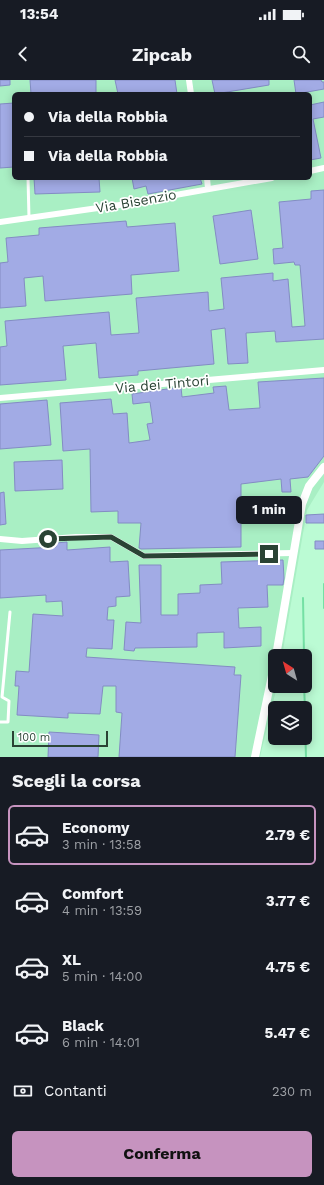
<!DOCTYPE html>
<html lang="it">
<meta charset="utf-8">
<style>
body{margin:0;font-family:"Work Sans",sans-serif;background:#20242c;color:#f1f3f6;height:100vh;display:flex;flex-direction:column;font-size:15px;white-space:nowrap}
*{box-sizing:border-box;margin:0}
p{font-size:13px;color:#9ea1a6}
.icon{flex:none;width:22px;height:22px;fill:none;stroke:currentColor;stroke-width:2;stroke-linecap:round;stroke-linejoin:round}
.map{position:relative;height:677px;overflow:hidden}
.panel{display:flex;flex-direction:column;background:#171b24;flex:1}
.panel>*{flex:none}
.banner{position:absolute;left:12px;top:12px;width:300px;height:88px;border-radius:6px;box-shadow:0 2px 10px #0003;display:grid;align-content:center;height:88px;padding:0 12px;background:#171b24}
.needle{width:26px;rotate:323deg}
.fabs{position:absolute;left:268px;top:569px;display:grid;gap:8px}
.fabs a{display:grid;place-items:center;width:44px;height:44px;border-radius:6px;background:#171b24;box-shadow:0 2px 10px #0003;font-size:20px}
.scale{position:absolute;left:12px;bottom:10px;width:96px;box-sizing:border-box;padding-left:4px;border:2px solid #2a4334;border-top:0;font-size:11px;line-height:14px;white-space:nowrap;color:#2a4334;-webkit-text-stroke:3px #fff;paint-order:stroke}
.end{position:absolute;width:18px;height:18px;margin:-9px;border:5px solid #2a4334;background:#fff;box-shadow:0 0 0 2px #fff}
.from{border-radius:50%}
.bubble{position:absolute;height:28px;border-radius:6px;background:#171b24;box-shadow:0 2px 10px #0003;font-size:13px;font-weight:700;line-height:28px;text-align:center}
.banner b{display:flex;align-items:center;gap:14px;height:38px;font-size:15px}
.banner b+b{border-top:1px solid #363941}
.banner i{width:10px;height:10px;background:#f1f3f6}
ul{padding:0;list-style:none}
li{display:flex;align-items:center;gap:12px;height:60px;margin:0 8px 6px;padding:0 4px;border:2px solid transparent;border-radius:6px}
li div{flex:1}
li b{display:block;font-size:15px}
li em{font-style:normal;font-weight:700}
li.on{border-color:#c693bf}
li>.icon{width:36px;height:36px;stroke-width:1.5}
h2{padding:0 12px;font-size:18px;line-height:48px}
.pay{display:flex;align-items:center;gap:10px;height:44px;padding:0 12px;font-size:15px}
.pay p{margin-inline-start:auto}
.action{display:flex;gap:8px;margin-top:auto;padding:8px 12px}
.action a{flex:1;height:46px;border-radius:6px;background:#c693bf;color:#111;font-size:16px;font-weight:700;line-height:46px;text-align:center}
.status{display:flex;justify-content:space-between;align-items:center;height:28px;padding:0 20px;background:#171b24;direction:ltr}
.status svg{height:11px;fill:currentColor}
header{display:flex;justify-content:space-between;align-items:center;height:52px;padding:0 12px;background:#171b24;font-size:18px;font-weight:700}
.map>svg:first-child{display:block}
</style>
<div class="status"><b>13:54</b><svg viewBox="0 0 49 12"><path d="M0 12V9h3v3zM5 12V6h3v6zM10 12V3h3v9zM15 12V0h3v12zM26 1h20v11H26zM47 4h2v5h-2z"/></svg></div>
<header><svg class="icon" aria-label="back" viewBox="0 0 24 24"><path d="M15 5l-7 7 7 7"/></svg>Zipcab<svg class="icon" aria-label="search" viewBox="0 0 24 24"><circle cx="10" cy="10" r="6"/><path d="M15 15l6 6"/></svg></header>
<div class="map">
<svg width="324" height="677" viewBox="0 0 324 677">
<rect width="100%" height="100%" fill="#bbfbd4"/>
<path fill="#a9efc4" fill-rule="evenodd" d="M 0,0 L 324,0 L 324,402 L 307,430 L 282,576 L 275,576 L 275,606 L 277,606 L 260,677 L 0,677 ZM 14,14 L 310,14 L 310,98 L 14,98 Z"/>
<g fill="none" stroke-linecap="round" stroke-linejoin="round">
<path stroke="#74e0a4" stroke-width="2" d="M 324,504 L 324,528
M 303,518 L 304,576
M 304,606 L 305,628
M 305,642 L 306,677"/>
</g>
<path fill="#a2abe5" stroke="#838cc3" d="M 0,0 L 10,0 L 10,5 L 0,6 Z
M 30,0 L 96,0 L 96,14 L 31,14 Z
M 115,0 L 175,0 L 177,14 L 118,14 Z
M 212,0 L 269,0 L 269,5 L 215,14 Z
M 294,0 L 321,0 L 322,2 L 324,2 L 324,9 L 296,14 Z
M 324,22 L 324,37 L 313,39 L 321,78 L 310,80 L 310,25 Z
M 14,23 L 14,87 L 0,88 L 0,24 Z
M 34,98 L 99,98 L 100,112 L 35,114 Z
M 132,98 L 200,98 L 202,104 L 148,114 L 146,106 L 134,109 Z
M 324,110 L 324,259 L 276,262 L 275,251 L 246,253 L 248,283 L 228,284 L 225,248 L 211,250 L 214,284 L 138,291 L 138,295 L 99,298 L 96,263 L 63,266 L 66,300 L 0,305 L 0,267 L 7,266 L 5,241 L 109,232 L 111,255 L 139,253 L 136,218 L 208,212 L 209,231 L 224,229 L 221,198 L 273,193 L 273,201 L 288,199 L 292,247 L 305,246 L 300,185 L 295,185 L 294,182 L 274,184 L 273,169 L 283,168 L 279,122 L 311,119 L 311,111 Z
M 251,130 L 258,179 L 220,184 L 213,136 Z
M 126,141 L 127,147 L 175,143 L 179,191 L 131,195 L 132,214 L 45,221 L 43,196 L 24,198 L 26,226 L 0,228 L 0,183 L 8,182 L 6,158 L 39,155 L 39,148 Z
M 324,298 L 324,376 L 308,397 L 290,399 L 291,412 L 282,412 L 281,399 L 241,404 L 241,467 L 141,469 L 139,468 L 141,443 L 118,443 L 118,431 L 91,432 L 90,369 L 63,371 L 60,323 L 111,319 L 113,334 L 127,333 L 129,363 L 150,360 L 147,344 L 153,343 L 150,322 L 133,324 L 132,314 L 181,307 L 182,317 L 214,313 L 213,307 L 226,306 L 229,330 L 260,328 L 258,302 Z
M 47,320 L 51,365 L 0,369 L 0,324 Z
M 62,380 L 63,409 L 15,411 L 14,382 Z
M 4,412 L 6,444 L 0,445 L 0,413 Z
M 324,434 L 324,443 L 306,443 L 306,435 Z
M 315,461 L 324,461 L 324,469 L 315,469 Z
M 67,462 L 67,470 L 110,467 L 110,482 L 128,481 L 130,516 L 116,517 L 116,526 L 108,527 L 107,540 L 114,540 L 112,569 L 87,568 L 86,577 L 235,587 L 234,595 L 241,595 L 235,677 L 119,677 L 122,633 L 116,632 L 116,606 L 103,606 L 100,634 L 68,633 L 68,638 L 17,635 L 19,606 L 15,606 L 16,591 L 29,592 L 33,534 L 63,536 L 62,521 L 46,522 L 46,515 L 0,518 L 0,470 L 56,467 L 56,463 Z
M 283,480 L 284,498 L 283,505 L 267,505 L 268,527 L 238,528 L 239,548 L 261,547 L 261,566 L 224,568 L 224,552 L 197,553 L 197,567 L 135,568 L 134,571 L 124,570 L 126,542 L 141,543 L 139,485 L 161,485 L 161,535 L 178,535 L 178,514 L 200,513 L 200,505 L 222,504 L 221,482 Z
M 49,652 L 99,655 L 98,677 L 48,677 Z"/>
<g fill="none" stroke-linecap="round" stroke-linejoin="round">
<path stroke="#fff" stroke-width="3" d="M 28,98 L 29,138
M 0,642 L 8,642 L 9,621 L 2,617 L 10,532"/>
<path stroke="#fff" stroke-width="6" d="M 189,0 L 191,14
M 310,91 L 324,88
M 207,98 L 208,109
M 0,142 L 119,125 L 272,98
M 0,318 L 324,290
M 0,459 L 22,461 L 76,457 L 111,457 L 144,476 L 293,473"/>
<path stroke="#fff" stroke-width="8" d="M 276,576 L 302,424 L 309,406 L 324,387
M 255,677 L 275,581"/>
</g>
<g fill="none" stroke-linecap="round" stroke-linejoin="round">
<path stroke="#2a4334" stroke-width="5" d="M 48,459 L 111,457 L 144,476 L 269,474"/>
</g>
<g text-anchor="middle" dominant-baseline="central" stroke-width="3.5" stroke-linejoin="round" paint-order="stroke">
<g font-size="14" fill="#2a4334" stroke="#fff">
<text transform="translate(136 121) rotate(-10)">Via Bisenzio</text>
<text transform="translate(162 304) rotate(-5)">Via dei Tintori</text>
</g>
</g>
</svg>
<div class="fabs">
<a><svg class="needle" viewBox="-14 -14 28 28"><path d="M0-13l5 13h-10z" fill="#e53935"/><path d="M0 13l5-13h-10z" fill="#9ea1a6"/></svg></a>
<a><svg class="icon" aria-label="layers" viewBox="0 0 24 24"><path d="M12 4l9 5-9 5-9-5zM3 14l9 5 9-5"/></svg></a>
</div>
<div class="scale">100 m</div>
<i class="end from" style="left:48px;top:459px"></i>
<i class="end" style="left:269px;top:474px"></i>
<div class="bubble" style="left:236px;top:416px;width:66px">1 min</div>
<div class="banner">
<b><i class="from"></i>Via della Robbia</b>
<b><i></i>Via della Robbia</b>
</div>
</div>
<section class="panel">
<h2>Scegli la corsa</h2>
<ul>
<li class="on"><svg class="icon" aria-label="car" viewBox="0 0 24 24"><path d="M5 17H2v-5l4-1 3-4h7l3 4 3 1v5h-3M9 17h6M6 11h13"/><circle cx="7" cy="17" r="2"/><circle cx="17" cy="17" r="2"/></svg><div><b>Economy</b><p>3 min · 13:58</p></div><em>2.79 €</em></li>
<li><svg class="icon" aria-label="car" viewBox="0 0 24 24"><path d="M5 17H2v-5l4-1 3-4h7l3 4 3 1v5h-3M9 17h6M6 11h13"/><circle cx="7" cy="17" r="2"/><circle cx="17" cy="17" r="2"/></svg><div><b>Comfort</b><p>4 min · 13:59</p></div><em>3.77 €</em></li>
<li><svg class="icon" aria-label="car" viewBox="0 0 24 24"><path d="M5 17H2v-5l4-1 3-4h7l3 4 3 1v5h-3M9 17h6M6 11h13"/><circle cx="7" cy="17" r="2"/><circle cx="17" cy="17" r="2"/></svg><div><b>XL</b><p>5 min · 14:00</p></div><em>4.75 €</em></li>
<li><svg class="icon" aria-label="car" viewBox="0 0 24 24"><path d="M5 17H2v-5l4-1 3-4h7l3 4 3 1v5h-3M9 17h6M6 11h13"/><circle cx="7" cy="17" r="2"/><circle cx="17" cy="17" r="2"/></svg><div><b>Black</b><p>6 min · 14:01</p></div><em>5.47 €</em></li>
</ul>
<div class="pay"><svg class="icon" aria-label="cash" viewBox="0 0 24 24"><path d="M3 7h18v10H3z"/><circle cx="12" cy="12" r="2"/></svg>Contanti<p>230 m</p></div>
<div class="action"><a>Conferma</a></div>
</section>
